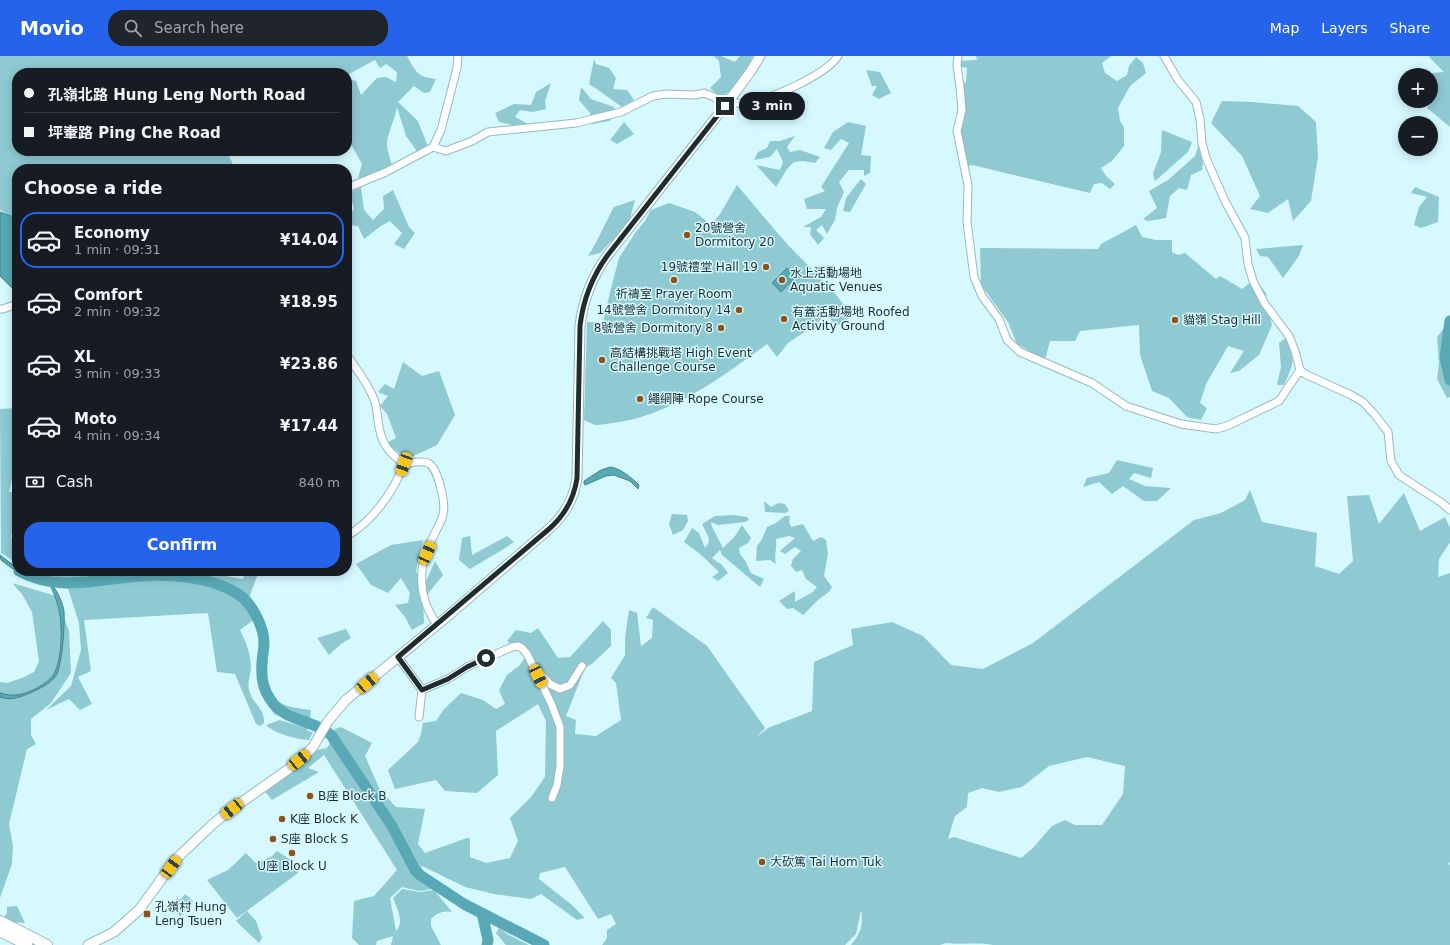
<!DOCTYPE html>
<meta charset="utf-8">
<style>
body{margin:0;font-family:"DejaVu Sans","Noto Sans SC",sans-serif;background:#20242c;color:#f1f3f6;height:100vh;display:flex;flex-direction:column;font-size:15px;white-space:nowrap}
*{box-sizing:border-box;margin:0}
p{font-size:13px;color:#9ea1a6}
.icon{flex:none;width:22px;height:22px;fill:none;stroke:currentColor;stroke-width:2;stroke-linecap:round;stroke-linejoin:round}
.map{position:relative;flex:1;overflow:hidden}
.panel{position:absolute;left:12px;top:108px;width:340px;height:412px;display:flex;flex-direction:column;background:#171b24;border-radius:16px;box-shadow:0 2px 10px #0003}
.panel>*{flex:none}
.hud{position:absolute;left:12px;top:12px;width:340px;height:88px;border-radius:16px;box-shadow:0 2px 10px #0003;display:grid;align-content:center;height:88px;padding:0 12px;background:#171b24}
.controls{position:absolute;left:1398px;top:12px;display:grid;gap:8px}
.controls a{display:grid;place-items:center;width:40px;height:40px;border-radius:50%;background:#171b24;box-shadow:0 2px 10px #0003;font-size:20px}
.end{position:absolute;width:18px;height:18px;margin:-9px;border:5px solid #1f2d2f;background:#fff;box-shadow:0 0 0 2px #fff}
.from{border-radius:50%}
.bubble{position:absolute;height:28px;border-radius:14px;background:#171b24;box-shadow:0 2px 10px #0003;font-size:13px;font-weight:700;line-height:28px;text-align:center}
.car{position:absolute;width:12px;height:24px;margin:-12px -6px;border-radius:5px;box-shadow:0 0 3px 1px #0007;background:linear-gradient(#f5c518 24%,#345 0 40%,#f5c518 0 76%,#345 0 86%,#f5c518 0)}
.hud b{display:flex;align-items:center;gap:14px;height:38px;font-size:15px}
.hud b+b{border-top:1px solid #363941}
.hud i{width:10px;height:10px;background:#f1f3f6}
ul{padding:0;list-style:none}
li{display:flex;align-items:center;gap:12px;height:56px;margin:0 8px 6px;padding:0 4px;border:2px solid transparent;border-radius:16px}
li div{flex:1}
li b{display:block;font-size:15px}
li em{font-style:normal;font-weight:700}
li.selected{border-color:#2563eb}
li>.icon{width:36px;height:36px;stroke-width:1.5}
h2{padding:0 12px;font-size:18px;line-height:48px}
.pay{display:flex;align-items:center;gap:10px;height:44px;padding:0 12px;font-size:15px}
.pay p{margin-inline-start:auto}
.button{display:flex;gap:8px;margin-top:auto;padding:8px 12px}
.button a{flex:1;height:46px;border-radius:16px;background:#2563eb;color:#fff;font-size:16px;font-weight:700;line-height:46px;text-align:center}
header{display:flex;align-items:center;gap:24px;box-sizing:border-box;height:56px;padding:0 20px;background:#2563eb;color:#fff}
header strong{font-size:19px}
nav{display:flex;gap:22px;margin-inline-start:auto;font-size:14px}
.search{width:280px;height:36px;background:#20242c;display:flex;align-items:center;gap:10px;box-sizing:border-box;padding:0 14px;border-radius:16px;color:#9ea1a6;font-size:15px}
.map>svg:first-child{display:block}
</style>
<header>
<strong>Movio</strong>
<div class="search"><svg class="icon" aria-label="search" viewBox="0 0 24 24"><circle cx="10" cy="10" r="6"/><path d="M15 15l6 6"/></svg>Search here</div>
<nav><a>Map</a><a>Layers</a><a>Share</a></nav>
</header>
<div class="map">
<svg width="1450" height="889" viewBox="0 0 1450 889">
<rect width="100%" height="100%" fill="#d5f9ff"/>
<path fill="#8fc9d2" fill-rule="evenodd" d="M 0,0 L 407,0 C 416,16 417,21 436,23 L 430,36 L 424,37 L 414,30 L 398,46 L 418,65 L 429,93 L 419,98 L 406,80 L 397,51 C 395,63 388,76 387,87 C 387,95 391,105 393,112 L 369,123 L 358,122 L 362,108 L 352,90 L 347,85 L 347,23 L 356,25 L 361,39 L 377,22 L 386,21 L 396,26 L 397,16 L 386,8 L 380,12 L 375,4 L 347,19 L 347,17 L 17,17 L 17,95 L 226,95 L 232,106 L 232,113 L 17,113 L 17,167 L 11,160 L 0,154 Z
M 714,0 L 721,0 L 735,6 L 740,0 L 753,0 L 740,27 L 721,42 L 710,32 L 721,21 L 719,5 Z
M 976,0 L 1111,0 L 1102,7 L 1105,17 L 1117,25 L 1127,19 L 1129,10 L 1136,1 L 1143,7 L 1146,17 L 1130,30 L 1118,52 L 1120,65 L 1124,71 L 1124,90 L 1112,105 L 1101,112 L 1106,120 L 1115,128 L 1110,133 L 1102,127 L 1094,128 L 1090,137 L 972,109 L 964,111 L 958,81 L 960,31 L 966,26 L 967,12 L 958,10 L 959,5 L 977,4 Z
M 1430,0 L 1450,0 L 1450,71 L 1427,52 L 1436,41 L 1431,33 L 1431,19 L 1421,18 L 1444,16 L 1429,1 Z
M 594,3 L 596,8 L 609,12 L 616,22 L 613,33 L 627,34 L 634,44 L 622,51 C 610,43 601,35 589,28 Z
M 866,14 L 880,16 L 891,37 L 879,43 L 872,39 L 877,30 L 872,30 Z
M 551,27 L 545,45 L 546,53 L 532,56 L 520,54 L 515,61 L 528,68 L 513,69 L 499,66 L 495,57 L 514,48 L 531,49 L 536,36 Z
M 581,31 L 591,43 L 614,51 L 615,61 L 609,65 L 592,68 L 590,57 L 579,44 Z
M 1222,45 L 1252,46 L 1298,50 L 1316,66 L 1318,101 L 1311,145 L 1293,165 L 1288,143 L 1268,157 L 1250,153 L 1260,140 L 1242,100 L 1211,67 Z
M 624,66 L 634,78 L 617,88 L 610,84 Z
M 848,66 L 866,70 L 861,99 L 871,100 L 870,117 L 864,120 L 864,114 L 849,114 L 839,126 L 844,136 L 837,152 L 835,164 L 827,178 L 822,169 L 816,174 L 824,182 L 818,189 L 810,178 L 811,171 L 803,171 L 821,161 L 826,153 L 807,153 L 804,143 L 825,135 L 821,131 L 849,87 L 841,83 L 831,94 L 824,92 L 833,76 Z
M 1162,74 L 1192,86 L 1188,96 L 1155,125 L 1153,118 L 1161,96 Z
M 795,80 L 787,91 L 790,96 L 800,94 L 820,101 L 815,107 L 803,105 L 794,106 L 787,113 L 776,131 L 756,109 L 780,114 L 783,106 L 777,93 L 770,101 L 754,104 L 758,96 L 767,92 L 770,85 L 780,85 Z
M 1198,90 L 1203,107 L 1202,114 L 1191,119 L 1187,134 L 1179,132 L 1170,140 L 1166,162 L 1148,165 L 1143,163 L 1157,152 L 1149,135 L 1168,124 L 1195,100 Z
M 861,123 L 866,128 L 850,156 L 843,155 L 846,142 Z
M 737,129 C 754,149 771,170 789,190 C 811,213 836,234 852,261 L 838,269 L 835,268 L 826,258 L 815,269 L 788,287 L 777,301 L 767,288 C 727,317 689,346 641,361 C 628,365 613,367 599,369 L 595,369 L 584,364 L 587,266 L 603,267 L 610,236 L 619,202 L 635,177 L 645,165 L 651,154 L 669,147 L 695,156 L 709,167 L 713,167 L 720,158 Z
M 361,131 L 364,154 L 373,164 L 384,153 L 383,140 L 393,134 L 409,171 L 415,177 L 404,193 L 394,188 L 402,177 L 390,165 L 381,170 L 364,183 L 358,170 L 347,169 L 347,161 L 349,161 L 354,152 L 349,137 Z
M 1415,131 L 1439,141 L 1438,166 L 1421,172 L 1414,169 L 1419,151 L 1427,141 L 1411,137 Z
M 635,144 L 629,166 L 600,197 L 588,200 C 598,185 605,167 614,151 Z
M 1136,169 L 1142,181 L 1156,184 L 1172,184 L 1172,196 L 1178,199 L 1185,197 L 1216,223 L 1220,220 L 1242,233 L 1255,223 L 1266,237 L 1267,249 L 1272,269 L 1259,299 L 1239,315 L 1230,317 L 1244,295 L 1228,290 L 1206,328 L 1200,347 L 1207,352 L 1201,364 L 1187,361 L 1169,342 L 1152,335 L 1140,299 L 1139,269 L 1080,275 L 1075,285 L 1050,285 L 1045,304 L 1017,288 L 1008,266 L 981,229 L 980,192 L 1098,193 L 1101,188 Z
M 1303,189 L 1299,200 L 1283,222 L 1268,201 L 1260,200 L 1256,193 Z
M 1450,264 L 1450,341 L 1447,342 L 1437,323 L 1439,307 L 1437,281 Z
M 1284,283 L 1288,284 C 1295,307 1294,307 1284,329 L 1277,329 L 1281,311 L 1279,287 Z
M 403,306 L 422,320 L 439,315 L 455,359 L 437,389 L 407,403 L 386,387 L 396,382 L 387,358 L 380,350 L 388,340 L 378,336 L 385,328 L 394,333 Z
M 17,352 L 17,415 L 14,415 L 9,436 L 17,436 L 17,469 L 16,469 L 11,480 L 14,492 L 17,493 L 17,507 L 1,497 L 0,353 Z
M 1117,404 L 1153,412 L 1151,422 L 1134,417 L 1129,423 L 1145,430 L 1171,432 L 1157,445 L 1144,445 L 1123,430 L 1112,438 L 1099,426 L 1083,431 L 1087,422 L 1109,417 Z
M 1250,434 L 1262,466 L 1317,477 L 1315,510 L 1339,518 L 1353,505 L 1347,440 L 1369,439 L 1379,468 L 1404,437 L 1420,475 L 1445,461 L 1450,472 L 1450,486 L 1439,503 L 1438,521 L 1450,517 L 1450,806 L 1448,808 L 1450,809 L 1450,889 L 993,889 C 978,886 961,889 946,887 L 940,889 L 851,889 C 860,878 864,869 861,854 L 856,878 L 845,889 L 602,889 L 607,882 L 607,874 L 616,868 L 611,858 L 598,863 L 565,811 L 540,817 L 539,823 L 572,849 L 585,862 L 577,864 L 541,838 L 531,843 L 494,838 L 465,831 L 422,810 L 418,819 L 433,833 L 419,835 L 402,831 L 390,842 L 396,875 C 405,866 397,853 393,842 L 402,833 L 419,836 L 434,834 L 452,856 C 444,854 436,857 431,863 L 431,870 L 441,889 L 391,889 L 393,880 L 377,885 L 376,889 L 359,889 L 352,882 L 354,845 L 374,840 L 397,814 L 324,699 L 308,712 L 319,716 L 272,744 L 260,730 L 308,696 L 327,692 L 330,687 L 335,673 L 341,671 L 372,687 L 365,700 L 380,734 L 396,751 L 425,753 L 418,788 L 425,797 L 467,782 L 470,782 L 470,801 L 486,807 L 510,802 L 518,785 L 510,762 L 531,741 L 545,721 L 546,665 L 538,648 L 496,675 L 498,719 L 477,737 L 445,735 L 436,724 L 395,733 L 388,714 L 418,686 L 421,678 L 423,667 L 436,665 L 444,653 L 461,637 L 483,644 L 496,653 L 505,648 L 499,634 L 507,619 L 520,609 L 527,598 L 507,585 L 516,574 L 531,577 L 538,572 L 558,602 L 570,601 L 603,565 L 611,574 L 611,590 L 593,607 L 585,612 L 566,660 L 576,664 L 575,678 L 596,680 L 621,664 L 616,627 L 611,622 L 625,599 L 625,582 L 629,554 L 637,557 L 641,590 L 652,582 L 653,564 L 646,562 L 653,551 L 707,590 L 765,672 L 756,682 L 768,672 L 812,655 L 814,606 L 853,589 L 851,573 L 892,566 L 923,580 L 951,609 L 983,613 L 1033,587 L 1194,464 L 1221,457 L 1245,444 ZM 1087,701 L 1125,710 L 1123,738 L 1102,769 L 1075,769 L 1065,764 L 1052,770 L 1033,792 L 1021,802 L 954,781 L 948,783 L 955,760 L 967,751 L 968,737 L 982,732 L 999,736 L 1022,731 L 1049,710 Z
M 764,445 L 771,451 L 778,447 L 785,448 L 789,455 L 785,457 L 765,456 Z
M 672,458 L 687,459 L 688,465 L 683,474 L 673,479 L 669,468 Z
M 733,459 L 747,461 L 749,464 L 745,466 L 718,469 L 711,466 L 712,471 L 723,492 L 735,480 L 742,469 L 751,482 L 748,487 L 739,492 L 740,498 L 746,506 L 751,517 L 764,523 L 760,531 L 722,499 L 720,494 L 712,502 L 722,509 L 728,517 L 718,525 L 712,521 L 719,516 L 700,498 L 684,486 L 692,472 L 699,477 L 705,492 L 709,486 L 708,480 L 702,468 L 715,460 Z
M 785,460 L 790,460 L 789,466 L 791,471 L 803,468 L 813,485 L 821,481 L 826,484 L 828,498 L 824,520 L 832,531 L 829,536 L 818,544 L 803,559 L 793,552 L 787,553 L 779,545 L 795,535 L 795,546 L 813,536 L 817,531 L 806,523 L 802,514 L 796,516 L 791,510 L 793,503 L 801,495 L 795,491 L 785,498 L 780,495 L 795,482 L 789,480 L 776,483 C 777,492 774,499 776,508 L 770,504 L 756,505 L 757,490 L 762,483 L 767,471 L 776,467 Z
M 470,480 L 472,499 L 507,480 L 514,486 L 502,494 L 470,513 L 459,504 L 462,482 Z
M 423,484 L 420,495 L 416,516 L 426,525 L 435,505 L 443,519 L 423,544 L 424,567 L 412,574 L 405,561 L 395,549 L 408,547 L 410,537 L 401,522 L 388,537 L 371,529 L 356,508 L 391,489 Z
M 40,515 L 113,515 L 96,517 L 80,522 L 66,523 L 52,520 Z
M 179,515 L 196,515 L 243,523 L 245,515 L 259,515 L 249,542 L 236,533 L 231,528 Z
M 151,519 C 163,519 175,521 188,522 C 219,526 241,532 256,562 L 240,574 C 246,586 250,596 251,610 C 251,619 246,628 250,637 C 254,649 265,653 264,667 L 260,670 L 256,668 L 235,618 L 217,616 L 208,557 L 84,564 L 91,615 L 78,621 L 92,648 L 80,654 L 69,643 L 46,654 L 71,630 L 81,594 L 79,567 L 66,526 L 82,527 Z
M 12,527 L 56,540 L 69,575 L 71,617 L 51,647 L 31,663 L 31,679 L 36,688 L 27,693 L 9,768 L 13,790 L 12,808 L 0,842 L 0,626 L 7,627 L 22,622 L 34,616 L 39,605 L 32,556 L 22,538 Z
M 346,573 L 351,582 L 341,588 L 329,599 L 317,582 Z
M 262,599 L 268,600 C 266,614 264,636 277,645 C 285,651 302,653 311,654 L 310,664 L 295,661 L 289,664 L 274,658 L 267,646 L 261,629 L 259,613 Z
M 280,664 L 307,672 L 308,675 L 313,676 L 309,684 C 296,683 275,678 266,669 Z
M 277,795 L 291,804 L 298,817 L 237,862 L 207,824 L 228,814 L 246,797 L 256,807 L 271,801 Z
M 185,838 L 193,845 L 180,861 L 172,848 L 177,842 L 180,844 Z
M 17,850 L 25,867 L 1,865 L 7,857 L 7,851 Z
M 247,855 L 256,865 L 262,882 L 259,887 L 236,865 Z
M 499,872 L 509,879 L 529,889 L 506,889 L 496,877 Z"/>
<path fill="#58a9b5" stroke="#47848d" d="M 0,156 L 11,160 L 17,164 L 17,235 L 15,235 L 0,220 Z
M 787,212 L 796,221 L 781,236 L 772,227 Z
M 610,411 C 620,412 632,422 639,429 L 638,433 L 630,425 L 614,419 L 606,420 L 585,429 L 584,427 L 584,425 L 601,414 Z
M 0,499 L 17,512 L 17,515 L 23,515 L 37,521 L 58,526 L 51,527 C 57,535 63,546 64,556 C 65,567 62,611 56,620 C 50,628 39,633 30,637 C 21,641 10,645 0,641 L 0,637 C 12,641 22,639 33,634 C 39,631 46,627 51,622 C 63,609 63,567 58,550 C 56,542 53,535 49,527 C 35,528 12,513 1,504 Z"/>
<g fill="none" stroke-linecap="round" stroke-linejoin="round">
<path stroke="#58a9b5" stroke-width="11" d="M 1450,265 L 1445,301 L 1450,324
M 19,515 C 56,535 90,525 129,521 C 163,517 208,519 238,538 C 252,547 264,571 264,587 C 264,594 262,601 262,608 C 261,620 263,633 270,643 C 284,666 313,663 331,679 L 392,770 L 415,814 L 420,819 L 464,848 L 544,889
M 482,857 L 488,884 L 487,889"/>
<g stroke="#97b9bf" stroke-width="9">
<path id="minor" d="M 958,0 L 957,9 L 960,31 L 962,54 L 957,75 L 968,129 L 967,166 L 974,221 L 982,240 L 999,263 L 1007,284 L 1020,296 L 1092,327 L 1126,350 L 1181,368 L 1216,373 L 1227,370 L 1279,345 L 1300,314
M 1164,0 L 1178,24 L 1196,46 L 1200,63 L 1202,87 L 1206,102 L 1225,145 L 1245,182 L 1248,208 L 1253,225 L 1265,248 L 1289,280 L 1295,295 L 1299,310 L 1300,314 L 1305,318 L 1351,339 L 1363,346 L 1375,359 L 1388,376 L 1391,405 L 1399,419 L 1442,447 L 1450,454
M 728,46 C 735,47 741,48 747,47 C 769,44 826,19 838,0
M 433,91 L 446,95 L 472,85 L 488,76 L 576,67 L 621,56 L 653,40 L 666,38 L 695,39 L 704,37 L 714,41 L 725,50
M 347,132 L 386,116 L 433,91 L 441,74 L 457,12 L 458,0
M 0,253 L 3,253 L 17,248
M 347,299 C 356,313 367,326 373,341 C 377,349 377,357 378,365 C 381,387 387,395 404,408 C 411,407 422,404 428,407 C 438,411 446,448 443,458 C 443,462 440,466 439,469 C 432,483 423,499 422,515 C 420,536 426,552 437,569
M 347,480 C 373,465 394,435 404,408
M 398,601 L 422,634 L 448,623 L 467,611 L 512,591 L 518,590 L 522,592 L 527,598 L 551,647 L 560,671 L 560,710 L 557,729 L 552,742
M 537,614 L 550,628 L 560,633 L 570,629 L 582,610
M 419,661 L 422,634"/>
</g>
<g stroke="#97b9bf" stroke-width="11">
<path id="tertiary" d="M 88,889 L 114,876 L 139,854 L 176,803 L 214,767 L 232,753 L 290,712 L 308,696 L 313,691 L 328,665 L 346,644 L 449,559 L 549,473 C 565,459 574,443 577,422 L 580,270 C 583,244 592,221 607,200 L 728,46 L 751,15 L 760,0"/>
</g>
<g stroke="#97b9bf" stroke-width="12">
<path id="secondary" d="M 0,865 L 47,889
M 0,875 L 27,889"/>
</g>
<use href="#minor" stroke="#fff" stroke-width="7"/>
<use href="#tertiary" stroke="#fff" stroke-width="9"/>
<use href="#secondary" stroke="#fff" stroke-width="10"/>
</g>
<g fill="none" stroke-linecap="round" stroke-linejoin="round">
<path stroke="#1f2d2f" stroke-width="5" d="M 486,602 L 467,611 L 448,623 L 422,634 L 398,601 L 549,473 C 565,459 574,443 577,422 L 580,270 C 583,244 592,221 607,200 L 725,50"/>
</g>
<g fill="#905217" stroke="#d5f9ff" stroke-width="1.5">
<circle cx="687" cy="179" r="4"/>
<circle cx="766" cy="211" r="4"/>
<circle cx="674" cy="224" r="4"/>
<circle cx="782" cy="224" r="4"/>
<circle cx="739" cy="254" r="4"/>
<circle cx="784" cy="263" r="4"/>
<circle cx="1175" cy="264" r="4"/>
<circle cx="721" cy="272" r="4"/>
<circle cx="602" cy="304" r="4"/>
<circle cx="640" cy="343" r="4"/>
<circle cx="310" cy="740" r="4"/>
<circle cx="282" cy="763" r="4"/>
<circle cx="273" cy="783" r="4"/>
<circle cx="292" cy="797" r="4"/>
<circle cx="762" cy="806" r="4"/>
<rect x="143" y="854" width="8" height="8" rx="2"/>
</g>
<g text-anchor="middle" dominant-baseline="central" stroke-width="3" stroke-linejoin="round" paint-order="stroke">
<g font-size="12" fill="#1f2d2f" stroke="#d5f9ff" text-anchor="start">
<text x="695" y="172">20號營舍<tspan x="695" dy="14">Dormitory 20</tspan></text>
<text x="758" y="211" text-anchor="end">19號禮堂 Hall 19</text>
<text x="790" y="217">水上活動場地<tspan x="790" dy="14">Aquatic Venues</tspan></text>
<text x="674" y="238" text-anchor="middle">祈禱室 Prayer Room</text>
<text x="731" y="254" text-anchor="end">14號營舍 Dormitory 14</text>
<text x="792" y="256">有蓋活動場地 Roofed<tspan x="792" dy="14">Activity Ground</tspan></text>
<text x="1183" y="264">貓嶺 Stag Hill</text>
<text x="713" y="272" text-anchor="end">8號營舍 Dormitory 8</text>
<text x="610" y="297">高結構挑戰塔 High Event<tspan x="610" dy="14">Challenge Course</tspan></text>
<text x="648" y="343">繩網陣 Rope Course</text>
<text x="318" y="740">B座 Block B</text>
<text x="290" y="763">K座 Block K</text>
<text x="281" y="783">S座 Block S</text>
<text x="770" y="806">大砍篤 Tai Hom Tuk</text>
<text x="292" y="810" text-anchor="middle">U座 Block U</text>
<text x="155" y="851">孔嶺村 Hung<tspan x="155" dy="14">Leng Tsuen</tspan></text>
</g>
</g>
</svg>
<div class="controls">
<a>+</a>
<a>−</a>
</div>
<i class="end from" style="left:486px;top:602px"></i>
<i class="end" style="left:725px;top:50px"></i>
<div class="bubble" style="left:739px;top:36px;width:66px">3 min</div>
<i class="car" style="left:404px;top:408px;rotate:200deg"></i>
<i class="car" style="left:427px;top:497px;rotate:24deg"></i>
<i class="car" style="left:538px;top:620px;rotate:155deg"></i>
<i class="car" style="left:367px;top:627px;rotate:50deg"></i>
<i class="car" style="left:299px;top:704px;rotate:51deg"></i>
<i class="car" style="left:232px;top:753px;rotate:231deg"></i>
<i class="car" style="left:171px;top:811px;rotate:36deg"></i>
<div class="hud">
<b><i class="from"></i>孔嶺北路 Hung Leng North Road</b>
<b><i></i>坪輋路 Ping Che Road</b>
</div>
<section class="panel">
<h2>Choose a ride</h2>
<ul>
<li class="selected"><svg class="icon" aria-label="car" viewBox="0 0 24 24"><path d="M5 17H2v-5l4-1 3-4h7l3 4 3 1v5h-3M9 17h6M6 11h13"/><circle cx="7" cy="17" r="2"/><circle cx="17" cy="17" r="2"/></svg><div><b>Economy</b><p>1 min · 09:31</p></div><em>¥14.04</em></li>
<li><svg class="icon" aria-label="car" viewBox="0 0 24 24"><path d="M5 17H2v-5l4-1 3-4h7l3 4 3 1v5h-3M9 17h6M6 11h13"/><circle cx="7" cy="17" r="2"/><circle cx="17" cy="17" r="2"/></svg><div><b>Comfort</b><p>2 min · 09:32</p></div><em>¥18.95</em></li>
<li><svg class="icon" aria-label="car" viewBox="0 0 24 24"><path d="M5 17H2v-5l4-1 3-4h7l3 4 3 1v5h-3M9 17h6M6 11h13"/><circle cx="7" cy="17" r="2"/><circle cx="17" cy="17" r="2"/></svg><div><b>XL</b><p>3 min · 09:33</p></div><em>¥23.86</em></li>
<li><svg class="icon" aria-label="car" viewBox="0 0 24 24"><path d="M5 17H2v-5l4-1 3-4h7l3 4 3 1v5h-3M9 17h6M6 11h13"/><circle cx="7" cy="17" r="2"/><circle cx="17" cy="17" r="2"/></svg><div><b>Moto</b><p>4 min · 09:34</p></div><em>¥17.44</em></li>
</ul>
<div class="pay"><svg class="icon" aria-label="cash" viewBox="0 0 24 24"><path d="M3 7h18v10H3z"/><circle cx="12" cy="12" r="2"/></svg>Cash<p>840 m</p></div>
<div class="button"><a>Confirm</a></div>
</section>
</div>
